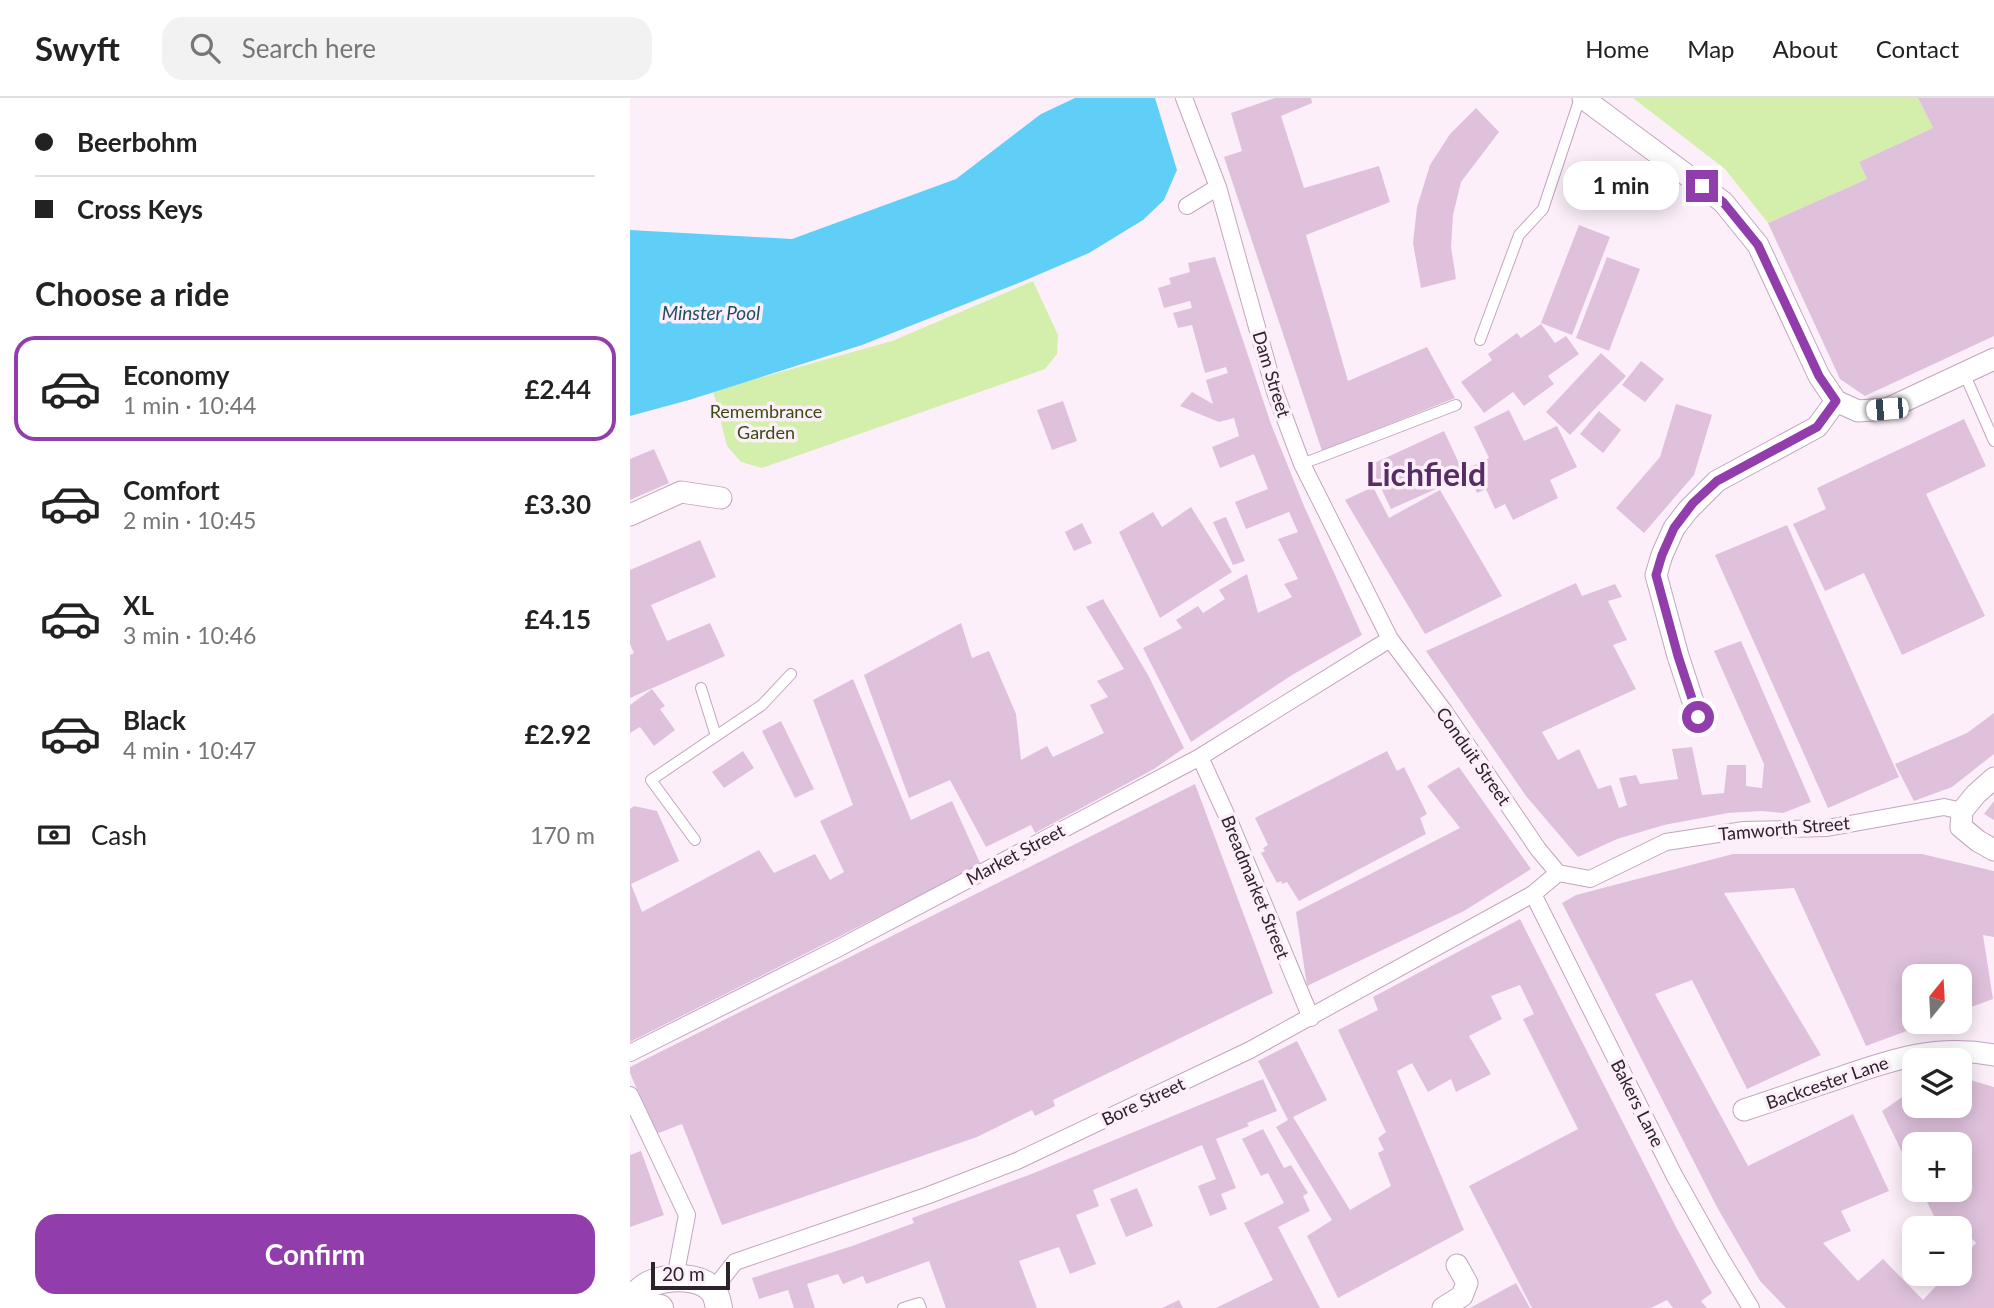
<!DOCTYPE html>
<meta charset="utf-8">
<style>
body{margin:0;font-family:Lato,sans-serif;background:#f2f2f2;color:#222;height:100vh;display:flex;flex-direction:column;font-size:26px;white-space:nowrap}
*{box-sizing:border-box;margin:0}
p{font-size:23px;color:#767676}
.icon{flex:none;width:38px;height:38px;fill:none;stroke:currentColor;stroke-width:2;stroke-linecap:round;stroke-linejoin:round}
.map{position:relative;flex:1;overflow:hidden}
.drawer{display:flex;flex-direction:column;background:#fff;width:630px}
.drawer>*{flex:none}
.banner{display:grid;align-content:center;height:154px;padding:0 35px;background:#fff}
.needle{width:46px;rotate:18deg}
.fabs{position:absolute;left:1272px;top:866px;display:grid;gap:14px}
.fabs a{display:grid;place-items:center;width:70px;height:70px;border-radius:14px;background:#fff;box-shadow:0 4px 18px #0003;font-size:35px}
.scale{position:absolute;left:21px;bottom:18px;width:79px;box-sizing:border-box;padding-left:7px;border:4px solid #2e222c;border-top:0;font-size:19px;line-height:24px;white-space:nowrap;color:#2e222c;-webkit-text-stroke:5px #fceffa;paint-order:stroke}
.end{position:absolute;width:32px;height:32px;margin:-16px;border:9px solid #913eac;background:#fff;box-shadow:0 0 0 4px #fff}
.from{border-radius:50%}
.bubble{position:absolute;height:49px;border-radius:21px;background:#fff;box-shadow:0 4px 18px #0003;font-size:23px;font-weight:700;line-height:49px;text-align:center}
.car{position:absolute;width:21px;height:42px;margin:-21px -10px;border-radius:9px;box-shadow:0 0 5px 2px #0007;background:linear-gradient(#fff 24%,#345 0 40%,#fff 0 76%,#345 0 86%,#fff 0)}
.banner b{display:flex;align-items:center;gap:24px;height:66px;font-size:26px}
.banner b+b{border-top:2px solid #e0e0e0}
.banner i{width:18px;height:18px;background:#222}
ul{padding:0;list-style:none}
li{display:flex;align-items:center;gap:21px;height:105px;margin:0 14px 10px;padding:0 21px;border:4px solid transparent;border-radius:21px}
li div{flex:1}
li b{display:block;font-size:26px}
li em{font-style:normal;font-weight:700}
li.current{border-color:#913eac}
li>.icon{width:63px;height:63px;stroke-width:1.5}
h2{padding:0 35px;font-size:32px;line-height:84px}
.pay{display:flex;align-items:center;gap:18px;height:77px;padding:0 35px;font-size:26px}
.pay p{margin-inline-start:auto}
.button{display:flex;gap:14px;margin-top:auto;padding:14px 35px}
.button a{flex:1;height:80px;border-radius:21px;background:#913eac;color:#fff;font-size:28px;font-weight:700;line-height:80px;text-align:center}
header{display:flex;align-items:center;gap:42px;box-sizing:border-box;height:98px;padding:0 35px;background:#fff;border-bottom:2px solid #e0e0e0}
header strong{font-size:33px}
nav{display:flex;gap:38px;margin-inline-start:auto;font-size:24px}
.search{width:490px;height:63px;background:#f2f2f2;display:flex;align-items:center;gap:18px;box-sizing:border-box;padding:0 24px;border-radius:21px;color:#767676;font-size:26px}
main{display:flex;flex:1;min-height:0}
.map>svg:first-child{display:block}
</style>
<header>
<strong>Swyft</strong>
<div class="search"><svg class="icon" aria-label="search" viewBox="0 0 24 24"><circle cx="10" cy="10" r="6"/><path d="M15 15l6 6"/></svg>Search here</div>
<nav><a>Home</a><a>Map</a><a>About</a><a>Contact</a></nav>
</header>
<main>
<section class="drawer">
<div class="banner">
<b><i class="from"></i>Beerbohm</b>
<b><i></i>Cross Keys</b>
</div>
<h2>Choose a ride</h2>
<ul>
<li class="current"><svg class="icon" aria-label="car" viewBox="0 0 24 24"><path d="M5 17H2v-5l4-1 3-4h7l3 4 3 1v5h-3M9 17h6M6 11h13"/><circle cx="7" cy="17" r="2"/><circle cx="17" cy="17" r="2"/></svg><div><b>Economy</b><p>1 min · 10:44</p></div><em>£2.44</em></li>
<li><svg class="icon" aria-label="car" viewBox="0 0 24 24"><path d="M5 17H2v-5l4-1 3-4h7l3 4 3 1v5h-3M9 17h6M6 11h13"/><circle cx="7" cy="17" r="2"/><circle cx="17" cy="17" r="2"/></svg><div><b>Comfort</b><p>2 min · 10:45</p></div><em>£3.30</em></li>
<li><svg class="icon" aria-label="car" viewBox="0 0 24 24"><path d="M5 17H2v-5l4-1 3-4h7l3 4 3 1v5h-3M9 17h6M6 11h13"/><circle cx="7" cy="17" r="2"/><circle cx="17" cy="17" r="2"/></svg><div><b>XL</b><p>3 min · 10:46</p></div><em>£4.15</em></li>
<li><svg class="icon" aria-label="car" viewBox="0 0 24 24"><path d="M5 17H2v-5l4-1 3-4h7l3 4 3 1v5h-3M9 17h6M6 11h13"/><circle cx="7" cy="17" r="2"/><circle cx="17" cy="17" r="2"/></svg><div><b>Black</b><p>4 min · 10:47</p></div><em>£2.92</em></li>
</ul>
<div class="pay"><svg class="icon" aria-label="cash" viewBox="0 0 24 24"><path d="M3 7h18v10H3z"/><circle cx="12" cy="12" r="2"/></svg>Cash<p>170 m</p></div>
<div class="button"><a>Confirm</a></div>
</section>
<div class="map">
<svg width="1364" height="1210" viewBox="0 0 1364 1210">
<rect width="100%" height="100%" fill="#fceffa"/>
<path fill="#d4efac" d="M 1003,0 L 1288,0 L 1303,30 L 1229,64 L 1237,81 L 1138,125 L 1095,71 Z
M 403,183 L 428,237 L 427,256 L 415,271 L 132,370 L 111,364 L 97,348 L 83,293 L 262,243 Z"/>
<path fill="#60cff8" d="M 445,0 L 525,0 L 547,72 L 534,102 L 513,122 L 459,155 L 396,182 L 232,247 L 59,302 L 0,318 L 0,132 L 162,141 L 326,81 L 411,16 Z"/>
<path fill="#dfc1dc" d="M 645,0 L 681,0 L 682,5 L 651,18 L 674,90 L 749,68 L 760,104 L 676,137 L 718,283 L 797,249 L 825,300 L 692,353 L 594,59 L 612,53 L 601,15 Z
M 1288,0 L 1364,0 L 1364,238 L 1235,298 L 1210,281 L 1138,125 L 1237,81 L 1229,64 L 1303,30 Z
M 846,10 L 869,34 L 831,84 L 823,117 L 821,149 L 826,181 L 791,190 L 783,145 L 787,109 L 800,67 L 820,36 Z
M 949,127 L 980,139 L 942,237 L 911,225 Z
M 585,159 L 641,326 L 674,408 L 732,537 L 662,577 L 561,644 L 513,550 L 552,530 L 546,522 L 568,508 L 573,515 L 595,501 L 589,492 L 617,476 L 628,515 L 662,499 L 654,486 L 668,481 L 648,441 L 668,434 L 659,414 L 616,431 L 605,404 L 638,391 L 624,356 L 590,370 L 582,349 L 609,338 L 604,320 L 589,324 L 550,308 L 562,294 L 583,306 L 576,282 L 598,275 L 596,269 L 575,275 L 562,227 L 548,230 L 543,215 L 562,210 L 560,203 L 534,210 L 528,190 L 541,186 L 539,180 L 560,174 L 558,165 Z
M 977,159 L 1010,171 L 979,253 L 946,240 Z
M 911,226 L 925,245 L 936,238 L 949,256 L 918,278 L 924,286 L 894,308 L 883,294 L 854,315 L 831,284 L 862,262 L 858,256 L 887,235 L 891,240 Z
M 971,255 L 996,278 L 940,337 L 916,314 Z
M 1011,263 L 1034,281 L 1015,304 L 992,287 Z
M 433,303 L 447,343 L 422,352 L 407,312 Z
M 1046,306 L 1082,317 L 1064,377 L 1014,435 L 986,410 L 1030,359 Z
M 879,312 L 894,343 L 927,328 L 947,369 L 920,382 L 928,400 L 883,422 L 875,406 L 865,411 L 856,391 L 847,395 L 836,371 L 859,360 L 844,329 Z
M 969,313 L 991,332 L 973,355 L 950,336 Z
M 1334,321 L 1356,368 L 1296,396 L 1355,518 L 1272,557 L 1234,475 L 1195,493 L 1163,426 L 1196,411 L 1187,390 Z
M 814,333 L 835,378 L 761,411 L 740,367 Z
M 24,351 L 39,385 L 0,402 L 0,361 Z
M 743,389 L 759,420 L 810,392 L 872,498 L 795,536 L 715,402 Z
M 561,409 L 602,474 L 530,520 L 489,434 L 523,414 L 532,429 Z
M 596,419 L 615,463 L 603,467 L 583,424 Z
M 452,425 L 462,445 L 444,453 L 435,434 Z
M 1157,427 L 1269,679 L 1198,710 L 1085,457 Z
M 70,442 L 86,479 L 21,507 L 37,543 L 80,525 L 95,558 L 0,600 L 0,557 L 4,555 L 0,546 L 0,472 Z
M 946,485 L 952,498 L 985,486 L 992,499 L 978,503 L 997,542 L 983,547 L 1006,591 L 912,634 L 928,662 L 949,651 L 968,691 L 981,687 L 989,710 L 997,707 L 989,680 L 1006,677 L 1010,686 L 1048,681 L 1042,651 L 1062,649 L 1072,697 L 1094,695 L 1097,667 L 1116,667 L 1116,688 L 1132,690 L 1134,666 L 1084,553 L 1111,543 L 1181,704 L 1153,715 L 1132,713 L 1098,715 L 1034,727 L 987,741 L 948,759 L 896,698 L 796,553 Z
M 473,501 L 518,577 L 554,650 L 524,671 L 405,735 L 401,727 L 356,749 L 320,682 L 279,700 L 234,577 L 331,525 L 342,560 L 359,553 L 386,616 L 391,662 L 417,648 L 423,659 L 474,635 L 460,607 L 478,599 L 467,583 L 494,571 L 456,509 Z
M 223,581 L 281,722 L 322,703 L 351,767 L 0,944 L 0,711 L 4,708 L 27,713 L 49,763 L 1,786 L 12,814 L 129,752 L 144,775 L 185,756 L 200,782 L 214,774 L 190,723 L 223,707 L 183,602 Z
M 22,591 L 35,608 L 30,611 L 45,632 L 24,648 L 10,629 L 0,635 L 0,607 Z
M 1364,615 L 1364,656 L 1322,689 L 1284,703 L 1265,666 L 1337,635 Z
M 151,623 L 184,691 L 165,700 L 132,633 Z
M 113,653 L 124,670 L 94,690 L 82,674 Z
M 757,653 L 767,673 L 774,669 L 797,716 L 790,720 L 796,736 L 669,803 L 657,784 L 652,786 L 651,783 L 647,785 L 631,755 L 635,753 L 633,750 L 638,747 L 625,720 Z
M 829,669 L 901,771 L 834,813 L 677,888 L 666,814 L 830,730 L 797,688 Z
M 565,686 L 643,895 L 423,1002 L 425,1008 L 405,1018 L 402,1012 L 347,1039 L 92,1127 L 52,1026 L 26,1036 L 0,975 L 0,969 Z
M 1364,703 L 1364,722 L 1354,716 Z
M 1103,756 L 1292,756 L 1364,773 L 1364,839 L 1353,837 L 1363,901 L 1330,913 L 1330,878 L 1284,878 L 1284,924 L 1301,924 L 1236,948 L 1164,790 L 1094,795 L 1191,957 L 1117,991 L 1062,882 L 1025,896 L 1118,1068 L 1223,1016 L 1259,1093 L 1211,1113 L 1221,1133 L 1193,1145 L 1228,1183 L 1253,1161 L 1293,1202 L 1317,1176 L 1330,1176 L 1330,1162 L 1346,1145 L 1320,1118 L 1309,1128 L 1291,1092 L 1330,1092 L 1330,1046 L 1284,1046 L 1284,1079 L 1252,1013 L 1284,991 L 1284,1008 L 1330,1008 L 1330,979 L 1364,989 L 1364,1210 L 1156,1210 L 1130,1183 L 1088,1111 L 932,805 L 946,797 Z
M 890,821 L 1046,1129 L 1082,1195 L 1071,1203 L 1077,1210 L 1043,1210 L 1037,1202 L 1021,1210 L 902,1210 L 839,1088 L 948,1031 L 893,921 L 904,916 L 890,887 L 861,898 L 872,921 L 839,938 L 861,976 L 826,994 L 821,981 L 798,994 L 782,965 L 767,973 L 834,1132 L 708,1200 L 677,1138 L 702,1122 L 646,1029 L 658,1022 L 628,963 L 667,943 L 697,1002 L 663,1019 L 720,1112 L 761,1088 L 748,1055 L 754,1052 L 748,1040 L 756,1034 L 708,932 L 748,912 L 743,899 Z
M 633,981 L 647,1013 L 617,1025 L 619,1028 L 586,1041 L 606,1090 L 591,1096 L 597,1111 L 580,1118 L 568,1088 L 586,1081 L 572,1047 L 463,1092 L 469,1108 L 446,1117 L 466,1166 L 440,1176 L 429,1149 L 389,1163 L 407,1210 L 316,1210 L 299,1163 L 236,1186 L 233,1178 L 213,1186 L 208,1176 L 177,1186 L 185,1210 L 164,1210 L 158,1192 L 129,1201 L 122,1180 L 222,1148 L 284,1125 L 282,1120 L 399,1077 Z
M 633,1031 L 654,1070 L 661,1067 L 678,1095 L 673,1098 L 680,1113 L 648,1129 L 690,1210 L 586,1210 L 643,1182 L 614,1125 L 654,1105 L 638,1075 L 631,1078 L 612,1041 Z
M 11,1053 L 34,1117 L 0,1129 L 0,1057 Z
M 507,1090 L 523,1128 L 496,1139 L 480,1101 Z
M 886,1185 L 900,1210 L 840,1210 Z
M 549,1202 L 553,1210 L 532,1210 Z"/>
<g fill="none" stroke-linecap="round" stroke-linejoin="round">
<g stroke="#c2a5bf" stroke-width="12">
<path id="service" d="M 850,242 L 889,137 L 913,111 L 950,0
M 1334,275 L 1364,343
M 672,366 L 826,307
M 71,590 L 86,638
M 65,742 L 21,682 L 132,607 L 161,576
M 273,1210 L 289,1205 L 291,1210"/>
</g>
<g stroke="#c2a5bf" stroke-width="18">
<path id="pedestrian" d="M 554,0 L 588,89 L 645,294 L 672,366 L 760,541 L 814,613 L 908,751 L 928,775
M 557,108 L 588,89
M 570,659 L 601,727 L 681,920
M 928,775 L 960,781 L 1036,744 L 1114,732 L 1197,730 L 1314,709 L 1332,713
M 903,796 L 1044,1077 L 1090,1159 L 1121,1210
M 0,955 L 207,851 L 570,659 L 760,541
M 0,997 L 57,1117 L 45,1180
M 83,1192 L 105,1164 L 299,1097 L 387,1063 L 620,952 L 903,796 L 928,775"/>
</g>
<g stroke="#c2a5bf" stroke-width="23">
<path id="minor" d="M 953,0 L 1093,104 L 1128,147 L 1189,278 L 1206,303 L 1228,313 L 1257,311 L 1364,261
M 0,417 L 51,394 L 91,400
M 1068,619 L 1048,558 L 1026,477 L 1032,457 L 1044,430 L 1058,412 L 1087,383 L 1187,329 L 1206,303
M 1364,680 L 1346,696 L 1332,713 L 1331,729 L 1348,743 L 1364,752
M 1114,1012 C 1145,1002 1175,991 1206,981 C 1260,962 1306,946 1364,957
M 813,1210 L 832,1198 L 837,1185 L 827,1167"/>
</g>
<g stroke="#c2a5bf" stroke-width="28">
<path id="tertiary" d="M 0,1201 C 7,1196 14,1188 22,1185 C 40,1178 72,1177 84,1194 C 87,1199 88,1205 89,1210
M 0,1210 L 7,1208 L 30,1210"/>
</g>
<use href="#service" stroke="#fff" stroke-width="10"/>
<use href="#pedestrian" stroke="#fff" stroke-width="16"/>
<use href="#minor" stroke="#fff" stroke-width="21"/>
<use href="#tertiary" stroke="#fff" stroke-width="26"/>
</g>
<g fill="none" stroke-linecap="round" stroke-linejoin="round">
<path stroke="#913eac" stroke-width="9" d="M 1068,619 L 1048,558 L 1026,477 L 1032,457 L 1044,430 L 1063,405 L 1087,383 L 1187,329 L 1206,303 L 1189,278 L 1128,147 L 1093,104 L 1072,88"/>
</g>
<g text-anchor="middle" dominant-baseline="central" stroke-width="7" stroke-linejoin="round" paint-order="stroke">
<g font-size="18" fill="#2e222c" stroke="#fceffa">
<text transform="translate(642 276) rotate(73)">Dam Street</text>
<text transform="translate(844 658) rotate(55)">Conduit Street</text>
<text transform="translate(1154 730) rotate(-5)">Tamworth Street</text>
<text transform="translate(385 756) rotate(-28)">Market Street</text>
<text transform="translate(626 789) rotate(68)">Breadmarket Street</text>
<text transform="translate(1197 984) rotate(-19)">Backcester Lane</text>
<text transform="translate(513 1003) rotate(-25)">Bore Street</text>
<text transform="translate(1008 1005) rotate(63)">Bakers Lane</text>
</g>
<g font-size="18" fill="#3a4d10" stroke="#fceffa">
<text x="136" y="313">Remembrance<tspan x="136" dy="21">Garden</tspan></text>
</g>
<g font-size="19" font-style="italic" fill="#204f61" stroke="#fceffa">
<text x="81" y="214">Minster Pool</text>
</g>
<g font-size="32" font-weight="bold" fill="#562d64" stroke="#fceffa">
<text x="796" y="375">Lichfield</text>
</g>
</g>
</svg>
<div class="fabs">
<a><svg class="needle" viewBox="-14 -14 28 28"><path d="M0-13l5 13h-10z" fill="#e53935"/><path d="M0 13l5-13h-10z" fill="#767676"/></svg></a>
<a><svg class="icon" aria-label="layers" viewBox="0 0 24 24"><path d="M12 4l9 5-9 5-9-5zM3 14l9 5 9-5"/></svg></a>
<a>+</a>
<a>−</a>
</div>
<div class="scale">20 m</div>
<i class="end from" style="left:1068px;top:619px"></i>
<i class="end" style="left:1072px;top:88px"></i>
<div class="bubble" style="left:933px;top:63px;width:116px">1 min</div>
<i class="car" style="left:1257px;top:311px;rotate:265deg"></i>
</div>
</main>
